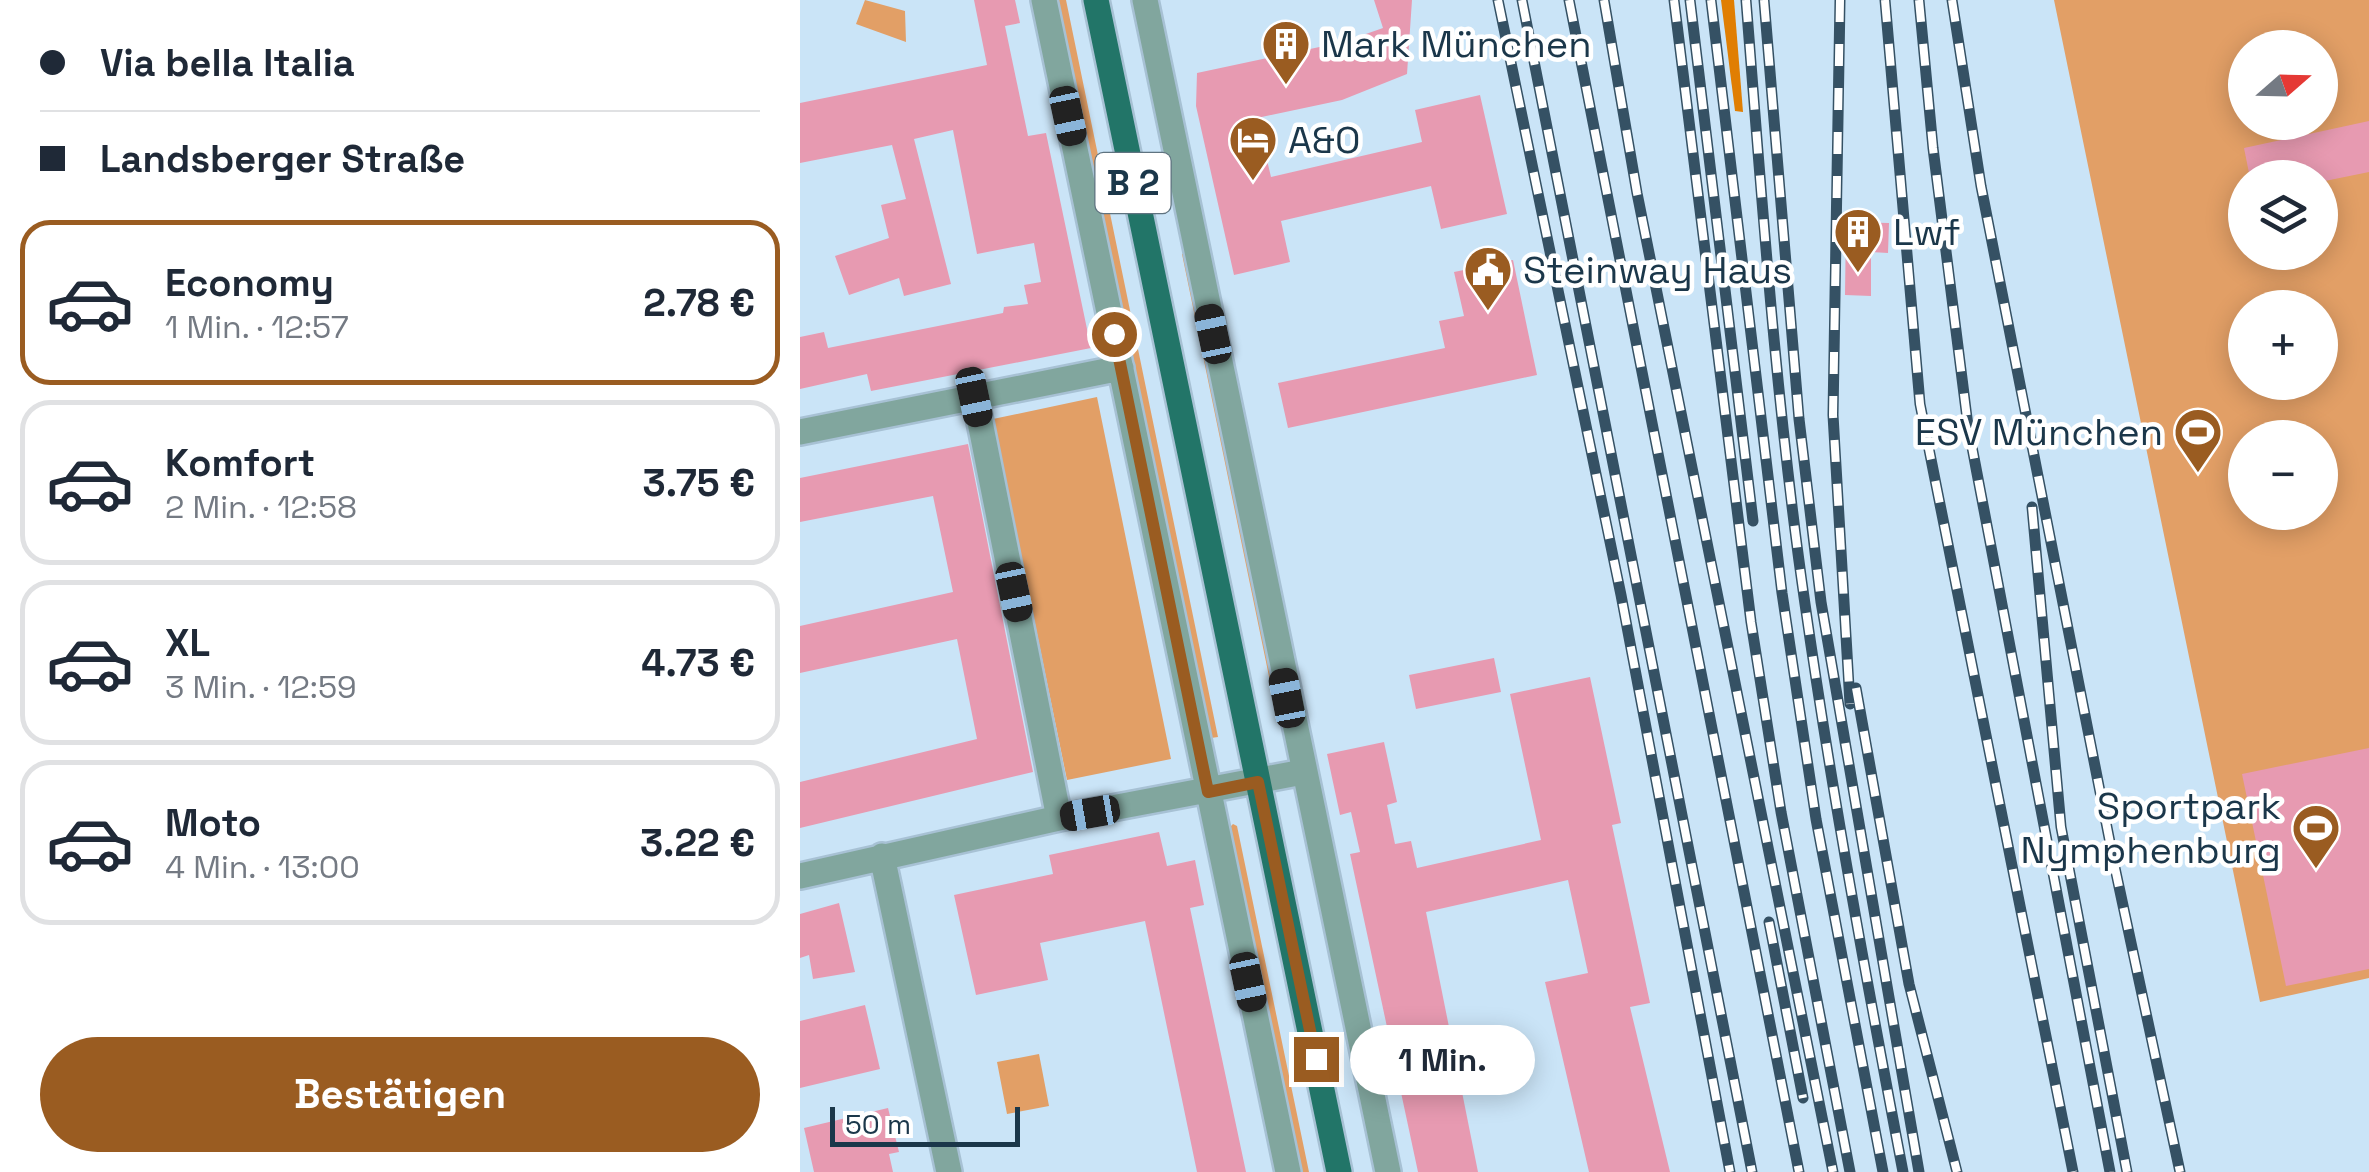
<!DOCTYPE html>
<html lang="de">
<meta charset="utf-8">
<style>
body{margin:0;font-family:"Space Grotesk",sans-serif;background:#f2f2f3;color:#1f2937;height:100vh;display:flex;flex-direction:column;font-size:38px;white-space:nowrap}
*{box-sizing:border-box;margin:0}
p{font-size:32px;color:#747a83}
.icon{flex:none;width:55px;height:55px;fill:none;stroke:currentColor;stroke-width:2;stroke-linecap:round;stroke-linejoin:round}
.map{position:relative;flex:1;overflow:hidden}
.side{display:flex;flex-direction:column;background:#fff;width:800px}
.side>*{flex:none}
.top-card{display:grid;align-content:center;height:220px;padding:0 40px;background:#fff}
.needle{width:65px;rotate:70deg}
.fabs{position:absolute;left:1428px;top:30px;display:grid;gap:20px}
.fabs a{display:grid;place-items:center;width:110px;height:110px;border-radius:50%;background:#fff;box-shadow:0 5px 25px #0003;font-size:50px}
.scale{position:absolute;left:30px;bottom:25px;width:190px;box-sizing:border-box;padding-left:10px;border:5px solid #1b374a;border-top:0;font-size:28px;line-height:35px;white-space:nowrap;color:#1b374a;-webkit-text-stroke:8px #fff;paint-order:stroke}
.end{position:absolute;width:45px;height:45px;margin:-22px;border:12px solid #9a5c21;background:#fff;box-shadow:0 0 0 5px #fff}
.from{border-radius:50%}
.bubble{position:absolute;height:70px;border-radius:35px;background:#fff;box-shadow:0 5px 25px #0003;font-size:32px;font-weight:600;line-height:70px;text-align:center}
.car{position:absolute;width:30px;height:60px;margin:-30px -15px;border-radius:12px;box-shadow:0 0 8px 2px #0007;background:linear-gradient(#222 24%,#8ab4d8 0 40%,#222 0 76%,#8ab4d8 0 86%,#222 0)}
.top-card b{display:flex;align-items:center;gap:35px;height:95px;font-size:38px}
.top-card b+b{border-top:2px solid #e0e1e3}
.top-card i{width:25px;height:25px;background:#1f2937}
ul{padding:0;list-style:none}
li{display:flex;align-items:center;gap:30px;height:165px;margin:0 20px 15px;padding:0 20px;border:5px solid #e0e1e3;border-radius:30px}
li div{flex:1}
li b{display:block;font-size:38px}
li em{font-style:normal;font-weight:600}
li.active{border-color:#9a5c21}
li>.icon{width:90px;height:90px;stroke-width:1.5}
.cta{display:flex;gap:20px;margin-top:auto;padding:20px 40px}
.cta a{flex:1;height:115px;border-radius:60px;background:#9a5c21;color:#fff;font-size:40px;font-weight:600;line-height:115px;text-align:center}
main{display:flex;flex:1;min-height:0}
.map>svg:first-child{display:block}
</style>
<main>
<section class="side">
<div class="top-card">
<b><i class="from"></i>Via bella Italia</b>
<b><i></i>Landsberger Straße</b>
</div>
<ul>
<li class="active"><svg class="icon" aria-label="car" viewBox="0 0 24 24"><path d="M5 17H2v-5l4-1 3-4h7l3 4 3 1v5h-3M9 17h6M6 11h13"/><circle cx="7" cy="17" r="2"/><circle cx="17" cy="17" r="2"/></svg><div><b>Economy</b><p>1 Min. · 12:57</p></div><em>2.78 €</em></li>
<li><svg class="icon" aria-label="car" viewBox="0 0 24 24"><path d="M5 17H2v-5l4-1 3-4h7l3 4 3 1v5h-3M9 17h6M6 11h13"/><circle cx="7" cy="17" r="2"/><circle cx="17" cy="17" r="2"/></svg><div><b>Komfort</b><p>2 Min. · 12:58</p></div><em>3.75 €</em></li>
<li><svg class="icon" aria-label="car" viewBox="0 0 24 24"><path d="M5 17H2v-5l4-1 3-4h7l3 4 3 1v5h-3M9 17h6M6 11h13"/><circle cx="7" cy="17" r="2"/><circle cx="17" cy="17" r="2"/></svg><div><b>XL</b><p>3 Min. · 12:59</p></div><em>4.73 €</em></li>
<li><svg class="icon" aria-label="car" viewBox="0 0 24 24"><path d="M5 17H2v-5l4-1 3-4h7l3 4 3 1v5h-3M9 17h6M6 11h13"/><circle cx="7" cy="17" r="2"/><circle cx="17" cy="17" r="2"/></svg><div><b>Moto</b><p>4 Min. · 13:00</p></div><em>3.22 €</em></li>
</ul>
<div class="cta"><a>Bestätigen</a></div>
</section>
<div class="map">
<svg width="1569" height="1172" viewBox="0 0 1569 1172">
<rect width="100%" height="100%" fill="#cae4f7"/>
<path fill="#e29f66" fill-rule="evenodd" d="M 65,0 L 105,11 L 106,42 L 56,24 Z
M 258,0 L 266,0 L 418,737 L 411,738 Z
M 1254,0 L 1569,0 L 1569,978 L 1460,1002 ZM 1445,48 L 1520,48 L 1520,122 L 1445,122 ZM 1445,178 L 1520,178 L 1520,252 L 1445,252 ZM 1445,308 L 1520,308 L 1520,382 L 1445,382 ZM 1445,438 L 1520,438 L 1520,512 L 1445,512 Z
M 386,252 L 486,724 L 479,725 L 382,254 Z
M 297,397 L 371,759 L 267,780 L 193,419 Z
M 433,824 L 437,826 L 509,1172 L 502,1172 L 430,827 Z
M 239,1054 L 249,1106 L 207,1114 L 197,1062 Z"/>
<path fill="#e07e02" d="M 921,0 L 934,0 L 943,112 L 935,111 Z"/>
<path fill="#e79ab1" d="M 174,0 L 215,0 L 220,23 L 205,26 L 228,136 L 246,133 L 291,348 L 71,391 L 67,374 L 0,389 L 0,337 L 24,332 L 28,348 L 203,313 L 204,307 L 228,304 L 224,285 L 241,282 L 234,243 L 177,254 L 153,130 L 114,139 L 151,284 L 104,296 L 99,278 L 49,295 L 35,256 L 89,238 L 81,205 L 106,199 L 92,145 L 0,163 L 0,103 L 187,65 Z
M 574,0 L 612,0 L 607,74 L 542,100 L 457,118 L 471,177 L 622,142 L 615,110 L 680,95 L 707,214 L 641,229 L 631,186 L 481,221 L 490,262 L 434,275 L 396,106 L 397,73 L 543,42 L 583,28 Z
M 1569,121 L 1569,172 L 1520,182 L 1520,178 L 1450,178 L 1444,148 Z
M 1046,222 L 1089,223 L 1088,253 L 1071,252 L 1071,296 L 1045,295 Z
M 713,260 L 737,375 L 488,428 L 478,383 L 645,348 L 639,321 L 664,316 L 654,272 Z
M 168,444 L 233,772 L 0,828 L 0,782 L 177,739 L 157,639 L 0,673 L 0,626 L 153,592 L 133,496 L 0,522 L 0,478 Z
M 694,658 L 701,692 L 616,709 L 609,675 Z
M 790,677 L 821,823 L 812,825 L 850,1003 L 830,1007 L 870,1172 L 789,1172 L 745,982 L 788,973 L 768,880 L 626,912 L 678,1172 L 618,1172 L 550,854 L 560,852 L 551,812 L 540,815 L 527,754 L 584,742 L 597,802 L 587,805 L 595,844 L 611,841 L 617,868 L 741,840 L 710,694 Z
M 1569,748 L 1569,969 L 1486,986 L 1442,774 Z
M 359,832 L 367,866 L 395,860 L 404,905 L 390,908 L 446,1172 L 397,1172 L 345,921 L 240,943 L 248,980 L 176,995 L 154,895 L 253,874 L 249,855 Z
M 39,903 L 55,972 L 13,979 L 9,955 L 0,958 L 0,914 Z
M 65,1005 L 80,1069 L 0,1088 L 0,1021 Z
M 88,1108 L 99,1152 L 89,1154 L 93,1172 L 14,1172 L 4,1128 Z"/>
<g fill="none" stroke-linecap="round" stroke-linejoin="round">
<g stroke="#a7c1d4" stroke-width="30">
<path id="minor" d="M 244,0 L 488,1172
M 345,0 L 588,1172
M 175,397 L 259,818
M 0,432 L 321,368
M 82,856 L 149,1172
M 0,876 L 259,818 L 503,772"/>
</g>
<g stroke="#a7c1d4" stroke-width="30">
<path id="major" d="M 296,0 L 539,1172"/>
</g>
<use href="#minor" stroke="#81a69e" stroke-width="25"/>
<use href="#major" stroke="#227568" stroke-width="25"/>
<g stroke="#355164" stroke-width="11">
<path id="rail" d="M 698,0 L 821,595 L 930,1172
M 722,0 L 952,1172
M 769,0 L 999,1172
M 804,0 L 837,193 L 1033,1172
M 874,0 L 951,622 L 981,812 L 1050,1172
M 890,0 L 953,521
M 911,0 L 982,593 L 1016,819 L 1083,1172
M 946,0 C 962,201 976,404 1005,604 C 1032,794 1067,983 1103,1172
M 964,0 L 999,419 L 1021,602 L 1119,1172
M 1040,0 L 1033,415 L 1050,704
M 1085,0 L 1120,404 L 1273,1172
M 1119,0 L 1133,148 L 1168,426 L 1310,1172
M 1152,0 L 1181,186 L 1315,868 L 1380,1172
M 1232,507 L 1261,827 L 1327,1172
M 1056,688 L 1109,984 L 1157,1172
M 969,922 L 1003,1098"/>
</g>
<use href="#rail" stroke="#fff" stroke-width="8" stroke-dasharray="22" stroke-linecap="butt"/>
</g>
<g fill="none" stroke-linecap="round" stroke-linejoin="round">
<path stroke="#9a5c21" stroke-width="12" d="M 314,334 L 408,792 L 458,782 L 516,1059"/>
</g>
<defs>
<g id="building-pin" transform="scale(2.5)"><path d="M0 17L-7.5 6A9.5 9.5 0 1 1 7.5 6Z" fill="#9a5c21" stroke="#fff"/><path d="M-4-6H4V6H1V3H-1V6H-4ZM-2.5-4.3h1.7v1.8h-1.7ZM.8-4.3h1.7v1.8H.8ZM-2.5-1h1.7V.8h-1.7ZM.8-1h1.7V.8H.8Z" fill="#fff"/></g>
<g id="hotel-pin" transform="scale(2.5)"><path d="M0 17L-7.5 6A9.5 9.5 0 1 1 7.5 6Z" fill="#9a5c21" stroke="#fff"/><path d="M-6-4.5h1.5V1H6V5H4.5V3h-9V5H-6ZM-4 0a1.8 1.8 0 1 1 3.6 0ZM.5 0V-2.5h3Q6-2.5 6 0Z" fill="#fff"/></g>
<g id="civic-pin" transform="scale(2.5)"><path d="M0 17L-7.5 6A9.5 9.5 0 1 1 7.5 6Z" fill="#9a5c21" stroke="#fff"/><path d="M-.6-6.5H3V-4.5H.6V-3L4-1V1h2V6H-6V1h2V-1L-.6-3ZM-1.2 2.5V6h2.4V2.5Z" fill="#fff"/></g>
<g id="stadium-pin" transform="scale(2.5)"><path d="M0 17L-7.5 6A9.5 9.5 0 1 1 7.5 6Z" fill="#9a5c21" stroke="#fff"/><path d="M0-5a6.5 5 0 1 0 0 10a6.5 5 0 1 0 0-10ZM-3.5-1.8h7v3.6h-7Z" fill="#fff"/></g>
</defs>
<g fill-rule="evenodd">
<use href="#building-pin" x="486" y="44"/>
<use href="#hotel-pin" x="453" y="140"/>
<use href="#building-pin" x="1058" y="232"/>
<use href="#civic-pin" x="688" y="270"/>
<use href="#stadium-pin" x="1398" y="432"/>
<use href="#stadium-pin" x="1516" y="828"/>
</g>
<g text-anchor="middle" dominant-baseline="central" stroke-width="9" stroke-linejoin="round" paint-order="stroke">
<rect fill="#fff" stroke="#5f7380" stroke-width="2.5" x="295.5" y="153" width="75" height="60" rx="8"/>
<g font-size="35" font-weight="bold" fill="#1b374a">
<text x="333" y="183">B 2</text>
</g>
<g font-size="38" fill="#1b374a" stroke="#fff" text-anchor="start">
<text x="521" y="44">Mark München</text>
<text x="488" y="140">A&amp;O</text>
<text x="1093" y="232">Lwf</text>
<text x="723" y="270">Steinway Haus</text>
<text x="1363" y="432" text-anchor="end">ESV München</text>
<text x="1481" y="806" text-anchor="end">Sportpark<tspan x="1481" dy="44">Nymphenburg</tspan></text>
</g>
</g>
</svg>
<div class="fabs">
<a><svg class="needle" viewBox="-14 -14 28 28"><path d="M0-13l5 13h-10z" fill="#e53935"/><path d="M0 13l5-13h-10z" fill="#747a83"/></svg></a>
<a><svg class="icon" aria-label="layers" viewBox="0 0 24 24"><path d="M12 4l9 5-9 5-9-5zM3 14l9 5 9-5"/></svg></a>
<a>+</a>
<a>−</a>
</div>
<div class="scale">50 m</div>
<i class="end from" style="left:314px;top:334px"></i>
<i class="end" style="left:516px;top:1059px"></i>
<div class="bubble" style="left:550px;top:1025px;width:185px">1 Min.</div>
<i class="car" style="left:268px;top:116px;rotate:168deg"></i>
<i class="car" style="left:413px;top:334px;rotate:348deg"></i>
<i class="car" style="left:174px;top:397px;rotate:168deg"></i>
<i class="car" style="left:214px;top:592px;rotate:168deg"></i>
<i class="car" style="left:487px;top:698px;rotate:349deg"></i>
<i class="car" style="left:290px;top:813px;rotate:260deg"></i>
<i class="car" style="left:448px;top:982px;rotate:168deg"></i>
</div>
</main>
